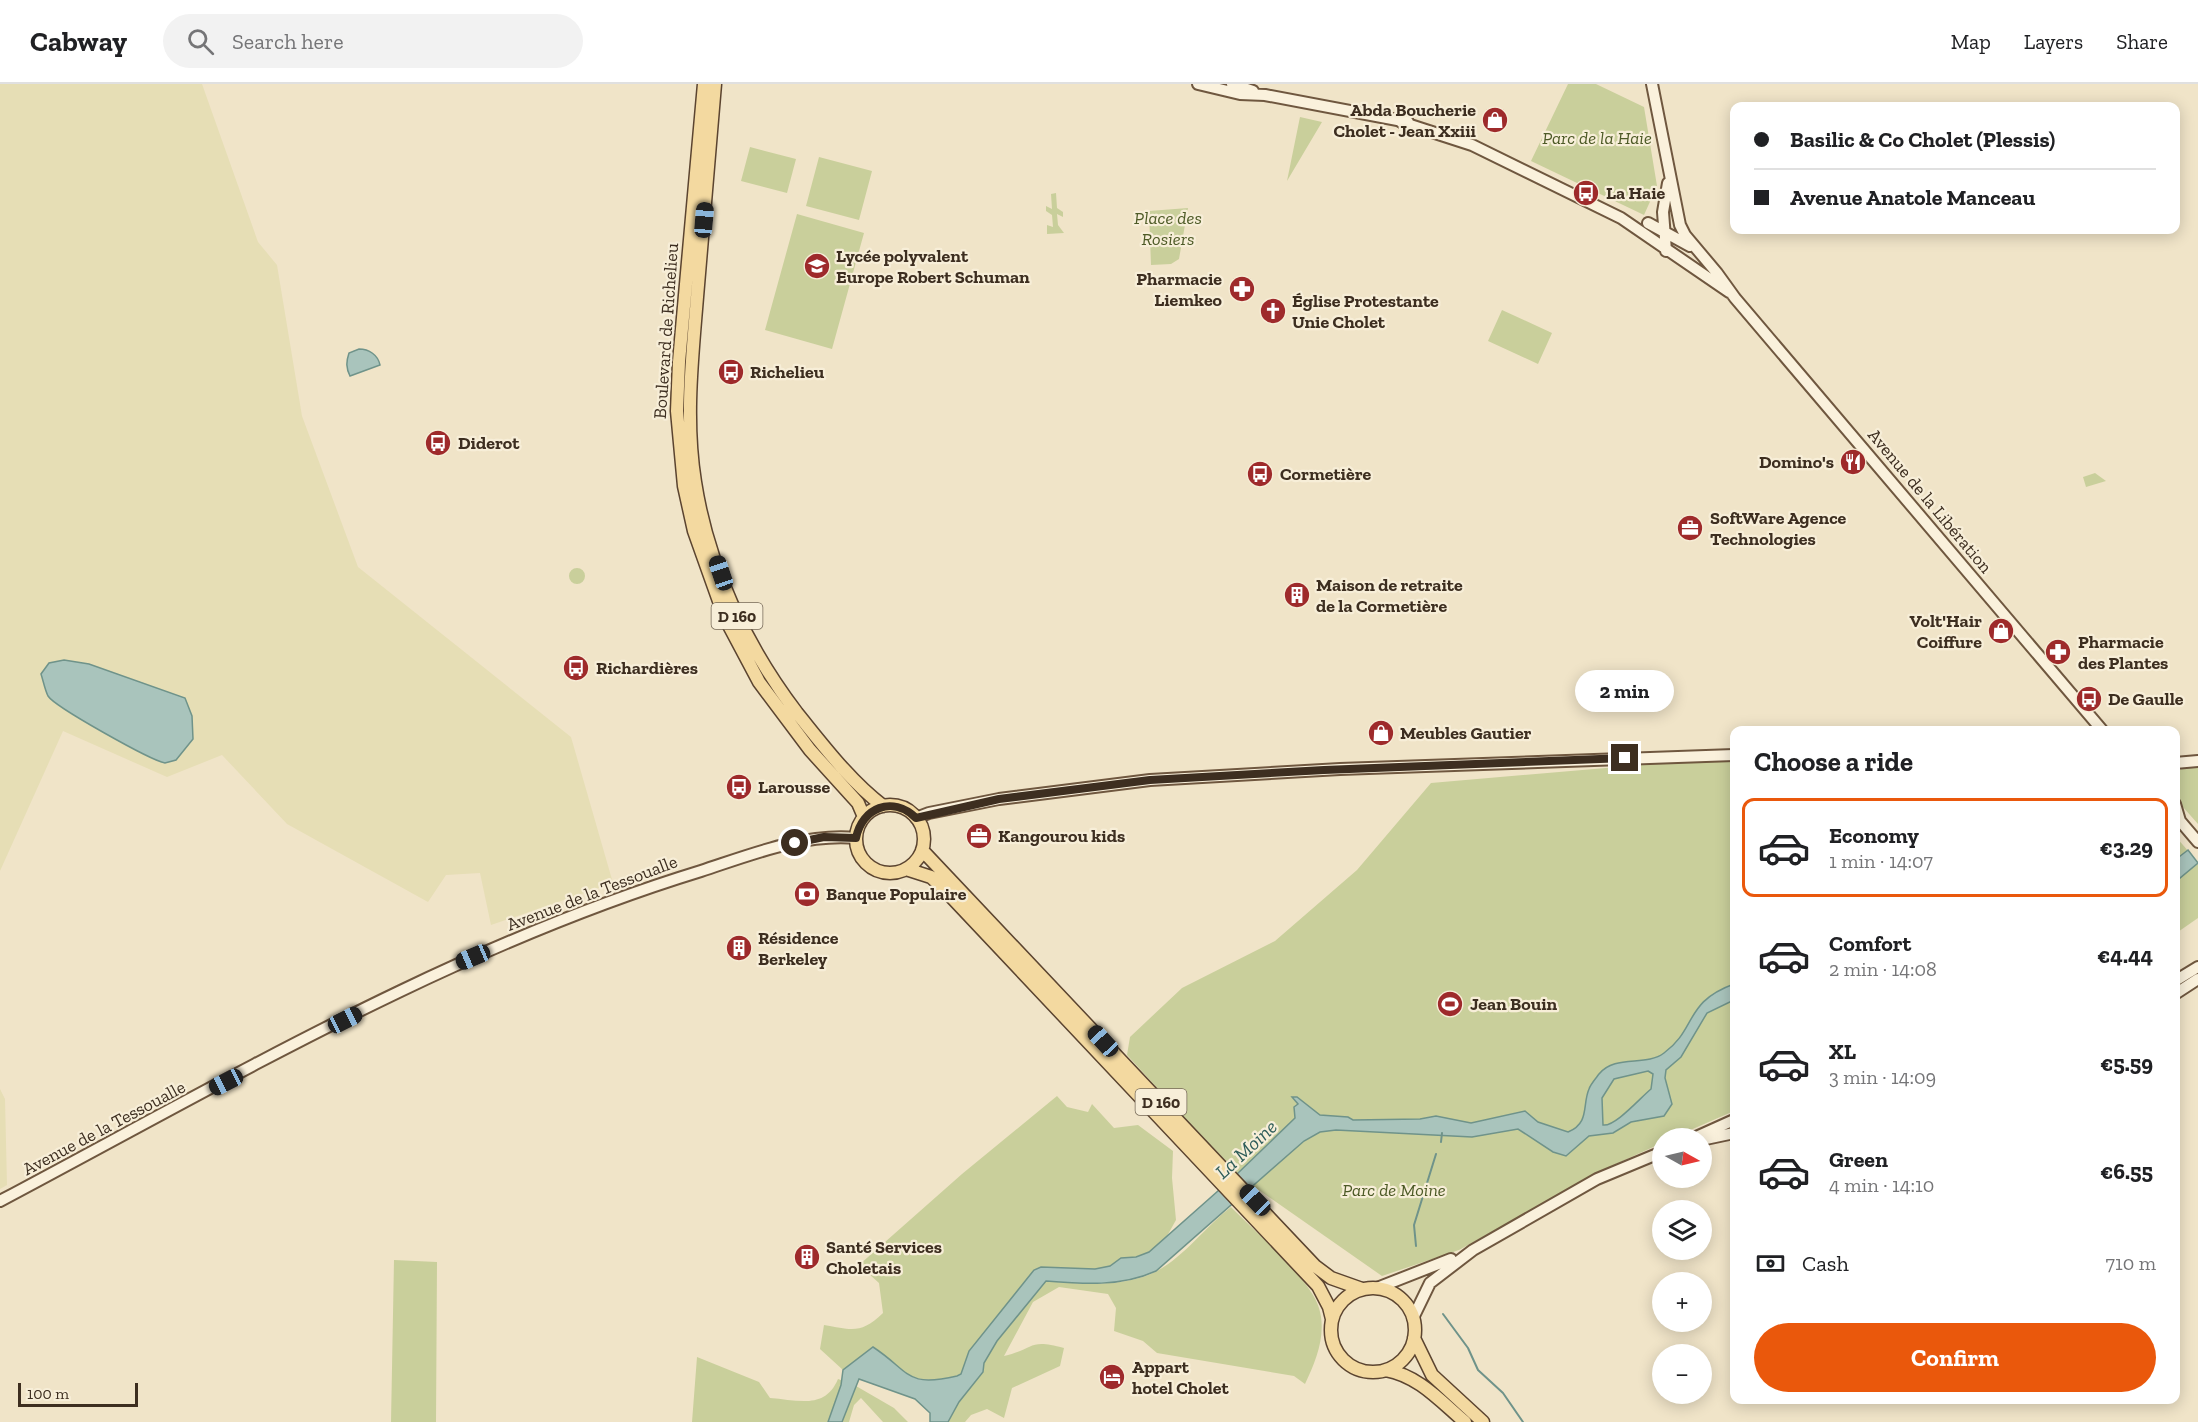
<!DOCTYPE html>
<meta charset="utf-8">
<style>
body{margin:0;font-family:"Zilla Slab",serif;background:#f2f2f2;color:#202124;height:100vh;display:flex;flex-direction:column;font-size:22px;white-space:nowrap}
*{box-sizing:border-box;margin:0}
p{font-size:20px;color:#757577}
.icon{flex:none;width:33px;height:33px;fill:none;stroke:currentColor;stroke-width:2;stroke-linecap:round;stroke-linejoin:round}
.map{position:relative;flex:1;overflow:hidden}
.side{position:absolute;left:1730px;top:642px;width:450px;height:678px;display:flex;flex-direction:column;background:#fff;border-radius:12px;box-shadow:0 3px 15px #0003}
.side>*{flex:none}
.top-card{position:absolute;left:1730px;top:18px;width:450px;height:132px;border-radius:12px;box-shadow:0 3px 15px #0003;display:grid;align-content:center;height:132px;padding:0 24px;background:#fff}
.needle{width:39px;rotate:98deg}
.fabs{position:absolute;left:1652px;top:1044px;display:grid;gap:12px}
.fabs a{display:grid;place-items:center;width:60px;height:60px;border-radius:50%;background:#fff;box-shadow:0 3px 15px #0003;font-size:30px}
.scale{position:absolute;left:18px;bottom:15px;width:120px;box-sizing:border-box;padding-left:6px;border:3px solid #3d2e20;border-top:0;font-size:16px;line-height:21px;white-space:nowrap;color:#3d2e20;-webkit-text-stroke:4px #f7eed8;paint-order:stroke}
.end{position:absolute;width:27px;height:27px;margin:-14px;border:8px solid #3d2e20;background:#fff;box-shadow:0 0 0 3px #fff}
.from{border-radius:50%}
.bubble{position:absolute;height:42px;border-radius:21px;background:#fff;box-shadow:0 3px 15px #0003;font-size:20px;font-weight:800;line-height:42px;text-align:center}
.car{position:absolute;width:18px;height:36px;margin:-18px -9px;border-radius:8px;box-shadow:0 0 4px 2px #0007;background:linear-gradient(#222 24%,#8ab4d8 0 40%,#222 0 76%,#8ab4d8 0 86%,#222 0)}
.top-card b{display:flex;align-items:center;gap:21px;height:57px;font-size:22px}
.top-card b+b{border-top:2px solid #e0e0e0}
.top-card i{width:15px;height:15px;background:#202124}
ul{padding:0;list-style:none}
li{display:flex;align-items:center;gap:18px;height:99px;margin:0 12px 9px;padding:0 12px;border:3px solid transparent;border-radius:12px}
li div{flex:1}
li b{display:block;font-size:22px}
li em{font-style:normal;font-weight:800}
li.on{border-color:#ea580c}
li>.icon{width:54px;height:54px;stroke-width:1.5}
h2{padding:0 24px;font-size:27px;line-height:72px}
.pay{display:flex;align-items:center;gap:15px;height:66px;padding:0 24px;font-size:22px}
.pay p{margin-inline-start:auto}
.action{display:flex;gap:12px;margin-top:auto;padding:12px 24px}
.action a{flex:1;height:69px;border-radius:36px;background:#ea580c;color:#fff;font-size:24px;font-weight:800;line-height:69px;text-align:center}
header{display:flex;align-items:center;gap:36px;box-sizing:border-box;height:84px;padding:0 30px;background:#fff;border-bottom:2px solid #e0e0e0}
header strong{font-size:28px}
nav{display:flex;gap:33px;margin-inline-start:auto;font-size:21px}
.search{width:420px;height:54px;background:#f2f2f2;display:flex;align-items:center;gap:15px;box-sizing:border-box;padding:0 21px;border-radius:33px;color:#757577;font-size:22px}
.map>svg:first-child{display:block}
</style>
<header>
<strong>Cabway</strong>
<div class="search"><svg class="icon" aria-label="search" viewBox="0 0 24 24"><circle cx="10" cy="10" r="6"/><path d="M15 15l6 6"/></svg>Search here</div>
<nav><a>Map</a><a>Layers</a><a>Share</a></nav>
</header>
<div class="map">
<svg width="2198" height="1338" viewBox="0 0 2198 1338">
<rect width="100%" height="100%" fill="#f0e4c8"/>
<path fill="#e6deb5" d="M 0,0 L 202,0 L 258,158 L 277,181 L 302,332 L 358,483 L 571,653 L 613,799 L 491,841 L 480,789 L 446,791 L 428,818 L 287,740 L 222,671 L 167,693 L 63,647 L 0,787 Z
M 0,1005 L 5,1015 L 7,1101 L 0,1105 Z"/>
<path fill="#c9cf9b" d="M 1568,0 L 1596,0 L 1644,23 L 1657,102 L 1644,131 L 1531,77 Z
M 1300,33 L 1322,38 L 1287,97 Z
M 750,63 L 796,75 L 787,109 L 741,97 Z
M 819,73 L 872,87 L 859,136 L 806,122 Z
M 1056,109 L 1057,124 L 1063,128 L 1063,133 L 1057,130 L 1058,141 L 1064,149 L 1047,150 L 1047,141 L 1053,143 L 1052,131 L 1046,127 L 1046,122 L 1052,125 L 1051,110 Z
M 1188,124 L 1179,175 L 1171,180 L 1151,181 L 1149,127 Z
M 797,130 L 864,149 L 832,265 L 765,246 Z
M 1502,226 L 1552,249 L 1538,280 L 1488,257 Z
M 2095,389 L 2106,397 L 2086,403 L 2083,393 Z
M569 492a8 8 0 1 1 16 0a8 8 0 1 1-16 0Z
M 1734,673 L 1734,1027 L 1672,1054 L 1662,1054 L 1662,1059 L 1605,1085 L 1459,1166 L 1382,1192 L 1236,1090 L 1127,971 L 1130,953 L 1182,904 L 1275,857 L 1357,786 L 1431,699 Z
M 2182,684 L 2198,684 L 2198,740 L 2175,714 L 2175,692 Z
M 2175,752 L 2198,778 L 2198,834 L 2175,850 Z
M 1057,1012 L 1067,1023 L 1088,1028 L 1092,1020 L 1114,1044 L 1138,1041 L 1173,1067 L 1172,1094 L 1176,1136 L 1167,1152 L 1149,1168 L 1136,1173 L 1121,1174 L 1110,1182 L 1095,1185 L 1041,1183 L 969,1267 L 961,1290 L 957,1292 C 912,1302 906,1291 873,1263 L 843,1286 L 820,1265 L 824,1241 C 853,1246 861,1250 883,1229 L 879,1199 L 859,1181 L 962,1090 Z
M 1231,1123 C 1254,1147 1310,1194 1319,1224 C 1327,1250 1316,1277 1305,1300 L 1294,1292 L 1157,1269 L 1143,1257 L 1114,1247 L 1116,1224 L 1108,1210 L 1059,1203 L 1033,1218 L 1004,1272 C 1035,1265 1028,1254 1064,1264 L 1060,1282 L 1012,1304 L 1004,1334 L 987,1325 L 971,1331 L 965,1338 L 948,1338 L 959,1318 L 983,1288 L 984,1279 L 997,1257 L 1046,1197 C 1080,1200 1125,1204 1157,1187 C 1185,1172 1206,1142 1231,1123 Z
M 394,1176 L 437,1178 L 436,1338 L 391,1338 Z
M 697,1273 L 759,1298 L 770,1314 C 798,1316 825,1326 838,1295 L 841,1296 L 841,1301 L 828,1338 L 692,1338 Z
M 856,1302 L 894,1324 L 908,1338 L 883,1338 L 861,1314 L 854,1321 L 849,1338 L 842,1338 Z"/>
<path fill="#a9c4bc" stroke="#6f938a" stroke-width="1.5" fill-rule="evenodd" d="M 359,265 C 369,265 378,271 380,281 L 350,292 C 346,284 346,278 349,269 Z
M 64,576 L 89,580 L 185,614 L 192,632 L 193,655 L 176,676 L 165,679 C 150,676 55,623 48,612 C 45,606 43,596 41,590 L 49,579 Z
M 2188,766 L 2198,779 L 2179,795 L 2175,814 L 2175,776 Z
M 1734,900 L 1734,916 L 1707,929 L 1681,973 L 1666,986 L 1665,994 L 1672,1020 L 1664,1032 L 1631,1038 L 1613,1049 L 1589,1052 L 1566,1072 L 1553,1068 L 1518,1045 L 1472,1053 L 1336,1046 L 1320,1048 L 1304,1057 L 1156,1187 C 1121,1203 1083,1200 1046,1197 L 997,1257 L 984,1279 L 983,1288 L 959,1318 L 948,1338 L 930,1338 L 930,1329 L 915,1315 L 859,1295 L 842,1338 L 828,1338 L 841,1301 L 843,1286 L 873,1263 C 911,1288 905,1304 957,1292 L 961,1290 L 969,1267 L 1034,1186 L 1041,1183 L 1095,1185 L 1110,1182 L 1121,1174 L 1136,1173 L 1149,1168 L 1236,1091 L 1295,1034 L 1294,1023 L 1298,1020 L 1292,1013 L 1297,1013 L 1320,1031 L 1348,1033 L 1353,1036 L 1420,1035 L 1436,1032 L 1471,1039 L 1525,1027 L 1538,1038 L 1568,1048 C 1590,1039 1582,1021 1589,1005 C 1590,1001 1596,994 1599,990 C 1615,970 1646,983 1664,969 C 1697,945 1684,918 1734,900 ZM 1648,987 L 1653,990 L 1651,1005 C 1640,1014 1615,1043 1603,1041 L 1602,1014 L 1614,995 Z"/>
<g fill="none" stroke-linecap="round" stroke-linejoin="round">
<path stroke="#6f938a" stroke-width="2" d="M 1441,1058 L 1442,1049
M 1416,1162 L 1414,1141 L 1436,1070
M 1443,1230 L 1468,1264 L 1478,1286 L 1503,1309 L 1523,1338"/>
<g stroke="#6f573f" stroke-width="14">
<path id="secondary" d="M 1198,0 L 1240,10 L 1265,11 L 1408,38
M 1232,0 L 1253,7
M 1652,0 L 1680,141 L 1685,151 L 1717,189 L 1735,214 L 2102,646
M 1401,38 L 1472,61 L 1621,134 L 1729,208
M 1648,139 L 1690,162
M 1666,167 L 1663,128 L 1668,99
M 2175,679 L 2198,677
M 2175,720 L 2180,737
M 2175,731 L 2198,758
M 916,734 L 929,729 L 999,715 L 1150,696 L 1340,685 L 1734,671
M 2175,897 L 2198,883
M 2175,910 L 2198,895
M 1694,1054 L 1734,1036
M 1701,1056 L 1734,1049
M 0,1117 C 228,996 453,863 701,787 C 750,771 804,749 856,754
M 1377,1204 L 1451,1175
M 1413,1234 L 1430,1199 L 1473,1166 L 1597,1095 L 1662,1068"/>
</g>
<g stroke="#5b4430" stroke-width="15">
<path id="primary" d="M 704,0 L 679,278 L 677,327 L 684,402 L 694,447 L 725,534 L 759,598 L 810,666 L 858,719 L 864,733
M 715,0 C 709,71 703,142 697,213 C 692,275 685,336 695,398 C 708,482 746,562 797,629 C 823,661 850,697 883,722
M856 755a34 34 0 1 1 68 0a34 34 0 1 1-68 0Z
M 922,766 L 1315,1182 L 1331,1194 L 1362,1205
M 906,785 L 931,793 L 943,804 L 1318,1202 L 1329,1223 L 1332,1235
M1331 1246a42 42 0 1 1 84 0a42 42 0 1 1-84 0Z
M 1414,1254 L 1432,1291 L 1483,1338
M 1386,1286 C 1419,1292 1440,1317 1465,1338"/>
</g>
<use href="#secondary" stroke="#faf1dc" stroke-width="10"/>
<use href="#primary" stroke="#f3d9a0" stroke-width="12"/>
</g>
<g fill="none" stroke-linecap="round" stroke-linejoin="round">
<path stroke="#3d2e20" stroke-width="8" d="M 795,759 L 824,753 L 856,754 C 862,724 892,711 916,734 L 999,715 L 1150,696 L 1324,686 L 1625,674"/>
</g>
<defs>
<g id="shop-disc" transform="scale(1.35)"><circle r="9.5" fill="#9e2a2b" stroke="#f7eed8"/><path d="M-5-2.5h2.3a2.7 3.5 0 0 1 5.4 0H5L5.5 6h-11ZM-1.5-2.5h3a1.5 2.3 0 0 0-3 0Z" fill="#fff"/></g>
<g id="bus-disc" transform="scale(1.35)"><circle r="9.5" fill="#9e2a2b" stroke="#f7eed8"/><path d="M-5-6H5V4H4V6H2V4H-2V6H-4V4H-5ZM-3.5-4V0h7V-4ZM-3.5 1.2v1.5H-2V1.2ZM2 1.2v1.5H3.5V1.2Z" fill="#fff"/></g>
<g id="school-disc" transform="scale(1.35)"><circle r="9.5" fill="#9e2a2b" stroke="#f7eed8"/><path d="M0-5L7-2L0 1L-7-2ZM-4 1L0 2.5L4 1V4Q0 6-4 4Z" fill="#fff"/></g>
<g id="pharmacy-disc" transform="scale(1.35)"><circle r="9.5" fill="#9e2a2b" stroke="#f7eed8"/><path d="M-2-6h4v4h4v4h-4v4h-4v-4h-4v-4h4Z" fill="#fff"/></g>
<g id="church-disc" transform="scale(1.35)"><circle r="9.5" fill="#9e2a2b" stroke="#f7eed8"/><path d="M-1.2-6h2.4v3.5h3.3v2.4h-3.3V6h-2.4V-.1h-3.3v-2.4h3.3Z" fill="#fff"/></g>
<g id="restaurant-disc" transform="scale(1.35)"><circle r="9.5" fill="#9e2a2b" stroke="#f7eed8"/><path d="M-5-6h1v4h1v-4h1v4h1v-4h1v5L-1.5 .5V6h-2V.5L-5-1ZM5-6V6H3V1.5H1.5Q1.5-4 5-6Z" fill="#fff"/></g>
<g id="office-disc" transform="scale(1.35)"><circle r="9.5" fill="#9e2a2b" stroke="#f7eed8"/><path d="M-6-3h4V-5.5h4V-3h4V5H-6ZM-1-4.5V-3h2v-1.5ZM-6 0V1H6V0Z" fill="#fff"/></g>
<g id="building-disc" transform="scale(1.35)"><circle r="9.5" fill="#9e2a2b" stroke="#f7eed8"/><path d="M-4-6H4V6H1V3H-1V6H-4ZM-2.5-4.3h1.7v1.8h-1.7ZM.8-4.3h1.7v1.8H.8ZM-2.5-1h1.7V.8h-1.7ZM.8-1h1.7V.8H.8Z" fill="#fff"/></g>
<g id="bank-disc" transform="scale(1.35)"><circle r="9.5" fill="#9e2a2b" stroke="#f7eed8"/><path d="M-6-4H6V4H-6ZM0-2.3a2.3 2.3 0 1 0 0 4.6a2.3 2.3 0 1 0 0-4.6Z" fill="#fff"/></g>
<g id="stadium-disc" transform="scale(1.35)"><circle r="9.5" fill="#9e2a2b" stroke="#f7eed8"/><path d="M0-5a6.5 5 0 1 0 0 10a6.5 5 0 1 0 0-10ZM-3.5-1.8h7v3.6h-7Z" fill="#fff"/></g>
<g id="hotel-disc" transform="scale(1.35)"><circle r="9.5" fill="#9e2a2b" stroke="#f7eed8"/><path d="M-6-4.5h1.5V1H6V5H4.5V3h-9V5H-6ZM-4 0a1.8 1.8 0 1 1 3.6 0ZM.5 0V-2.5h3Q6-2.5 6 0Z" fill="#fff"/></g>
</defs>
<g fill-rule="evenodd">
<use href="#shop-disc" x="1495" y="36"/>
<use href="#bus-disc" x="1586" y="109"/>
<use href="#school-disc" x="817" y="182"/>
<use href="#pharmacy-disc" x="1242" y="205"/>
<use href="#church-disc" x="1273" y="227"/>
<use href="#bus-disc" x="731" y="288"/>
<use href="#bus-disc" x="438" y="359"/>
<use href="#restaurant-disc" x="1853" y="378"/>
<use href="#bus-disc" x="1260" y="390"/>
<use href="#office-disc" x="1690" y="444"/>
<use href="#building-disc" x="1297" y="511"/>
<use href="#shop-disc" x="2001" y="547"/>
<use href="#pharmacy-disc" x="2058" y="568"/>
<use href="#bus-disc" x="576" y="584"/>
<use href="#bus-disc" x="2089" y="615"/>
<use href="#shop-disc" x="1381" y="649"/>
<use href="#bus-disc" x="739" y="703"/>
<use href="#office-disc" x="979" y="752"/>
<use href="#bank-disc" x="807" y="810"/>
<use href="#building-disc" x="739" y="864"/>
<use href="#stadium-disc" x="1450" y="920"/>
<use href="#building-disc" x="807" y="1173"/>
<use href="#hotel-disc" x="1112" y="1293"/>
</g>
<g text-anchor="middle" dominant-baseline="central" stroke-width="4.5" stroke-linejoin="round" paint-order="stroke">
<g fill="#f7eed8" stroke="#756857" stroke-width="1.5">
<rect x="711.5" y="519" width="51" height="26" rx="4.5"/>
<rect x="1135.5" y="1005" width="51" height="26" rx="4.5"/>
</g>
<g font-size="16" font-weight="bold" fill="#3d2e20">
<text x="737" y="532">D 160</text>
<text x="1161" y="1018">D 160</text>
</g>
<g font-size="18" font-weight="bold" fill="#3d2e20" stroke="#f7eed8" text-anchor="start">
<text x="1476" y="26" text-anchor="end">Abda Boucherie<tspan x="1476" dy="21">Cholet - Jean Xxiii</tspan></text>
<text x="1606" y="109">La Haie</text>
<text x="836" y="172">Lycée polyvalent<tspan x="836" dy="21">Europe Robert Schuman</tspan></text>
<text x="1222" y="195" text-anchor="end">Pharmacie<tspan x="1222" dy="21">Liemkeo</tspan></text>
<text x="1292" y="217">Église Protestante<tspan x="1292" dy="21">Unie Cholet</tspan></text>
<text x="750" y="288">Richelieu</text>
<text x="458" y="359">Diderot</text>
<text x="1834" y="378" text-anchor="end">Domino's</text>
<text x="1280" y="390">Cormetière</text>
<text x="1710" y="434">SoftWare Agence<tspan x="1710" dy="21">Technologies</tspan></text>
<text x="1316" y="501">Maison de retraite<tspan x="1316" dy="21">de la Cormetière</tspan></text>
<text x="1982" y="537" text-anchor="end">Volt'Hair<tspan x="1982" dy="21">Coiffure</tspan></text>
<text x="2078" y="558">Pharmacie<tspan x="2078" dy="21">des Plantes</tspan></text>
<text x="596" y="584">Richardières</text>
<text x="2108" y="615">De Gaulle</text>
<text x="1400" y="649">Meubles Gautier</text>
<text x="758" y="703">Larousse</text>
<text x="998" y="752">Kangourou kids</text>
<text x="826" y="810">Banque Populaire</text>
<text x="758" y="854">Résidence<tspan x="758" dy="21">Berkeley</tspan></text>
<text x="1470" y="920">Jean Bouin</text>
<text x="826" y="1163">Santé Services<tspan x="826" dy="21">Choletais</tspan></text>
<text x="1132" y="1283">Appart<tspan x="1132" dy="21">hotel Cholet</tspan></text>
</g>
<g font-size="18" font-style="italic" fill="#4d5a26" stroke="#f7eed8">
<text x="1597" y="54">Parc de la Haie</text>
<text x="1168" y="134">Place des<tspan x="1168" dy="21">Rosiers</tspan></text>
<text x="1394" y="1106">Parc de Moine</text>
</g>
<g font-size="18" fill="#3d2e20" stroke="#f7eed8">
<text transform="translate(666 247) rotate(-86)">Boulevard de Richelieu</text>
<text transform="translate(1930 417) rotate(50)">Avenue de la Libération</text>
<text transform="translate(592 809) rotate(-21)">Avenue de la Tessoualle</text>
<text transform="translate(104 1044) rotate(-28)">Avenue de la Tessoualle</text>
</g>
<g font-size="20" font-style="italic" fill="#2f5d5a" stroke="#f7eed8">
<text transform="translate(1246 1065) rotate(-43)">La Moine</text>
</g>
</g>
</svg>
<div class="fabs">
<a><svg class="needle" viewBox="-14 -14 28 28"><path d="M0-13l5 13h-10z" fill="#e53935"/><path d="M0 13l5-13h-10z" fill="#757577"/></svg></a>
<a><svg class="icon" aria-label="layers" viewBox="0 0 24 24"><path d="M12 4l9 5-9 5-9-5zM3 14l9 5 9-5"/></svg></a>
<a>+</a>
<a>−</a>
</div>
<div class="scale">100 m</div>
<i class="end from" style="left:795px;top:759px"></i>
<i class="end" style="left:1625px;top:674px"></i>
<div class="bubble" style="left:1575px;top:586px;width:99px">2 min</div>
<i class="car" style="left:704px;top:136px;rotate:5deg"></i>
<i class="car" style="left:721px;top:489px;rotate:341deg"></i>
<i class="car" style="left:473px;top:873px;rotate:247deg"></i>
<i class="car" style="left:345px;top:936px;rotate:63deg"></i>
<i class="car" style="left:1103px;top:957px;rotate:317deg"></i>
<i class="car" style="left:226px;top:998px;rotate:243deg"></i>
<i class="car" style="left:1255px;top:1116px;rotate:316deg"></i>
<div class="top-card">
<b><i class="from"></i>Basilic &amp; Co Cholet (Plessis)</b>
<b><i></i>Avenue Anatole Manceau</b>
</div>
<section class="side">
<h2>Choose a ride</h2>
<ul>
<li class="on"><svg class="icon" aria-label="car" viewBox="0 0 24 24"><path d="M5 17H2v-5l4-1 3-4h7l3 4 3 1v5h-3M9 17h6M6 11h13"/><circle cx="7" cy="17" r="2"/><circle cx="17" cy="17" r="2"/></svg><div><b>Economy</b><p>1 min · 14:07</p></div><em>€3.29</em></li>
<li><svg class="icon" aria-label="car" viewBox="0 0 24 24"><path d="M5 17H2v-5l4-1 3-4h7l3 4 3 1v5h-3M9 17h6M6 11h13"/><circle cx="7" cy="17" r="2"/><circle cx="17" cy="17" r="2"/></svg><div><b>Comfort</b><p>2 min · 14:08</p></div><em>€4.44</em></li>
<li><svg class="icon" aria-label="car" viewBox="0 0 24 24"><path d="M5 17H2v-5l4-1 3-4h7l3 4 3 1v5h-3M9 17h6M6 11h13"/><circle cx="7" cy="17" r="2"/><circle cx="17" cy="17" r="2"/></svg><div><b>XL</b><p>3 min · 14:09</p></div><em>€5.59</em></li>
<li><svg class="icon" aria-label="car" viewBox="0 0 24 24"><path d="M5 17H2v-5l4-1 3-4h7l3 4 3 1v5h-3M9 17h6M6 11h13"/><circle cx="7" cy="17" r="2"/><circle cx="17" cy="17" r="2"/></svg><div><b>Green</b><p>4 min · 14:10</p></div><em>€6.55</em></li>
</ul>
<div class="pay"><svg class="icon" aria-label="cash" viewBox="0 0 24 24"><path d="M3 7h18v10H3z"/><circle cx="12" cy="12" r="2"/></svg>Cash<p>710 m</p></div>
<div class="action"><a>Confirm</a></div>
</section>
</div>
